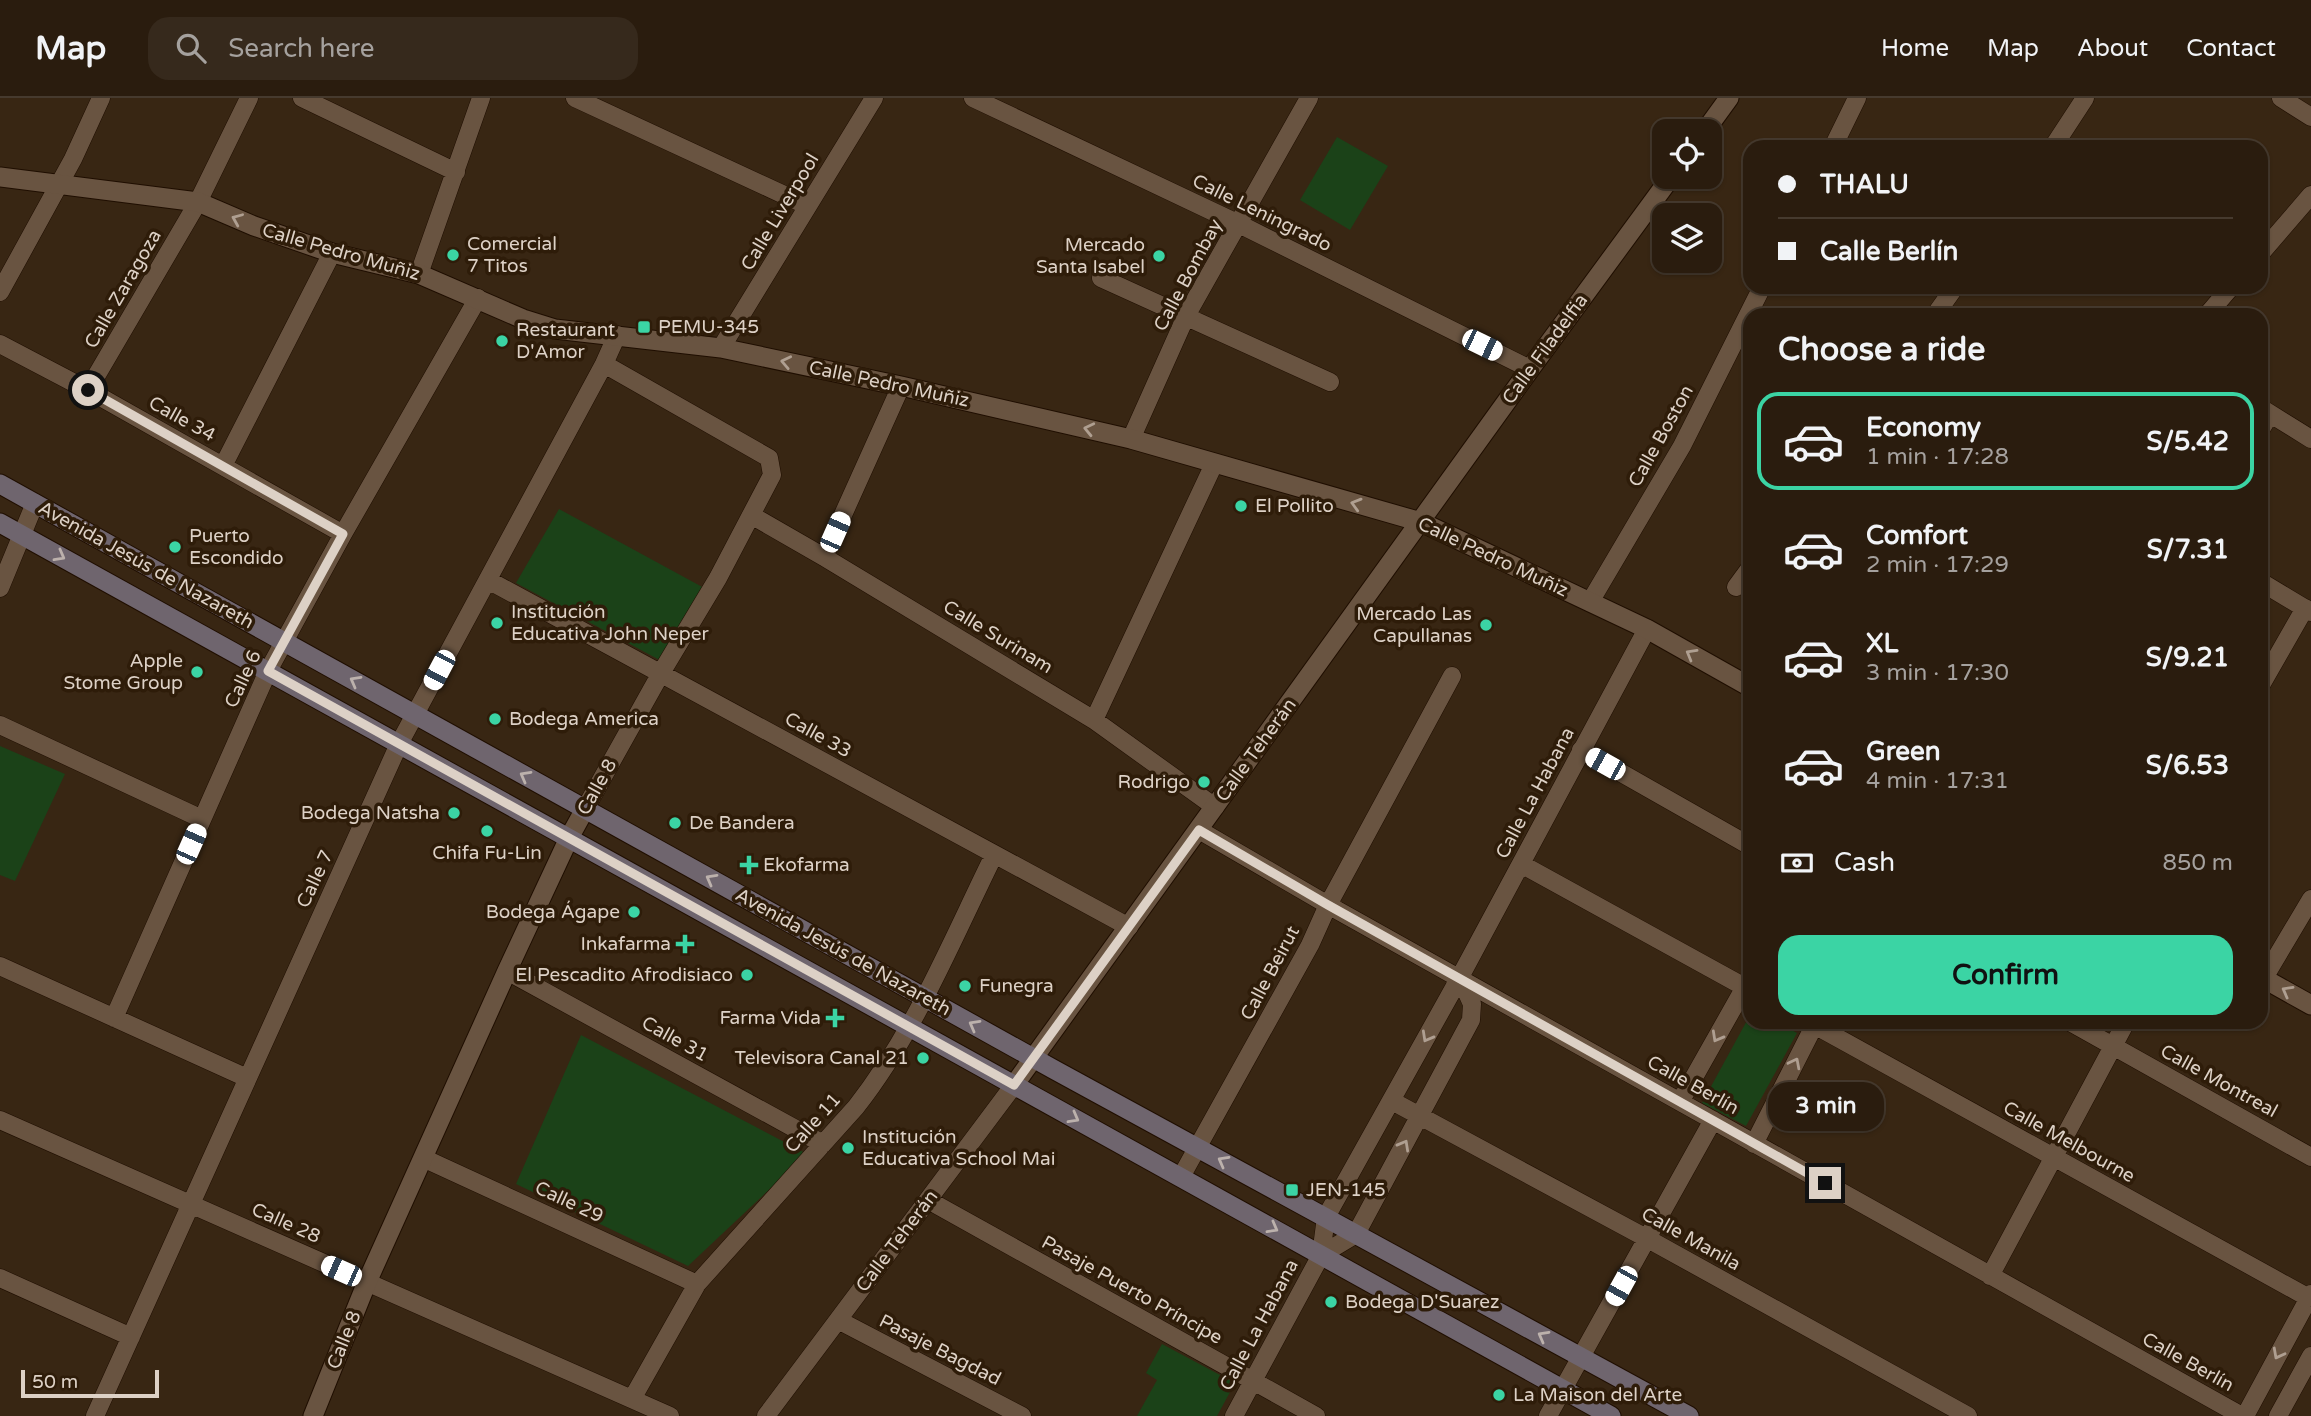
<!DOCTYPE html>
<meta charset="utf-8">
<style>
body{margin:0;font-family:"Varela Round",sans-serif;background:#36291c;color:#f1f3f6;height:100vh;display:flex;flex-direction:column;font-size:26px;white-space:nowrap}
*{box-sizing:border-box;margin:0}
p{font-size:23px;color:#a5a19e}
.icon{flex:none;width:38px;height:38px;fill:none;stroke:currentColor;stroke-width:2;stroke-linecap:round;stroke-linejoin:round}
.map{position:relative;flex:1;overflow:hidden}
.details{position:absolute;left:1743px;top:210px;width:525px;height:721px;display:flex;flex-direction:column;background:#2a1c0e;border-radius:21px;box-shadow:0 2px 5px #0004,0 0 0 2px #463a2e}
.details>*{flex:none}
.guide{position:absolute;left:1743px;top:42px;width:525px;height:154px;border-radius:21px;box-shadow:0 2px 5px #0004,0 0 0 2px #463a2e;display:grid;align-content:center;height:154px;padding:0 35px;background:#2a1c0e}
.controls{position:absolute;left:1652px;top:21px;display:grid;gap:14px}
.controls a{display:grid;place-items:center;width:70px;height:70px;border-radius:14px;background:#2a1c0e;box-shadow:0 2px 5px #0004,0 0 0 2px #463a2e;font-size:35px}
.scale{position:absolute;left:21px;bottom:18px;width:138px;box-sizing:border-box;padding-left:7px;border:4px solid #ddd1c6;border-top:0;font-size:19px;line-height:24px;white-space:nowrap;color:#ddd1c6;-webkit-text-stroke:5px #2e1c09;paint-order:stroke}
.end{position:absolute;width:32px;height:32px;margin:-16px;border:9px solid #ddd1c6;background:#111;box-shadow:0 0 0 4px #111}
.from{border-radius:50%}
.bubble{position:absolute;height:49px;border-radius:21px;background:#2a1c0e;box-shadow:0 2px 5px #0004,0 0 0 2px #463a2e;font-size:23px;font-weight:700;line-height:49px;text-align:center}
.car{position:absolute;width:21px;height:42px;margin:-21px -10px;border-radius:9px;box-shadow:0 0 5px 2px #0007;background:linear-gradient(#fff 24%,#345 0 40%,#fff 0 76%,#345 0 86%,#fff 0)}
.guide b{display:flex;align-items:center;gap:24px;height:66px;font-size:26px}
.guide b+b{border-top:2px solid #463a2e}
.guide i{width:18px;height:18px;background:#f1f3f6}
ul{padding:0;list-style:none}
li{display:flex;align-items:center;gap:21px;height:98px;margin:0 14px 10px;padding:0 21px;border:4px solid transparent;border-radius:21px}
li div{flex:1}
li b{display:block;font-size:26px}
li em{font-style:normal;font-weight:700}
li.selected{border-color:#3bd4a4}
li>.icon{width:63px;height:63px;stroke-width:1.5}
h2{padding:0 35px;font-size:32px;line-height:84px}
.pay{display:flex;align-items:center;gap:18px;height:77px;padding:0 35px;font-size:26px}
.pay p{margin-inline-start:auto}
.button{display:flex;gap:14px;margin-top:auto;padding:14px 35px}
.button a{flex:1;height:80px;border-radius:21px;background:#3bd4a4;color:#111;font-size:28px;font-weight:700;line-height:80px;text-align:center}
header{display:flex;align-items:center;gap:42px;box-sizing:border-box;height:98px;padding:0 35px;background:#2a1c0e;border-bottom:2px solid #463a2e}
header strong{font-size:33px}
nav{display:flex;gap:38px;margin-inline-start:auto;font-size:24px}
.search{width:490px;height:63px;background:#36291c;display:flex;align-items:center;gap:18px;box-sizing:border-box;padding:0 24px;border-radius:21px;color:#a5a19e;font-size:26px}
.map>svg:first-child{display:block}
</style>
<header>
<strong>Map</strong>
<div class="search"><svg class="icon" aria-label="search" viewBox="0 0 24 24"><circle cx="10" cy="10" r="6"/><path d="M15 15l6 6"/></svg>Search here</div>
<nav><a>Home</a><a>Map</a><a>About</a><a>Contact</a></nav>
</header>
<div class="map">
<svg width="2311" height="1318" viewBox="0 0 2311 1318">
<rect width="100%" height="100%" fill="#382613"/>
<path fill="#1b4218" d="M 1337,39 L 1388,68 L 1350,132 L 1300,102 Z
M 559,411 L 706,491 L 667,566 L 516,485 Z
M 0,648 L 65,676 L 15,783 L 0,777 Z
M 1750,917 L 1750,924 L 1777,924 L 1797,935 L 1746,1028 L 1702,1005 Z
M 581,937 L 807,1056 L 688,1168 L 516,1086 Z
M 1162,1246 L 1235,1285 L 1217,1318 L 1137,1318 L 1157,1282 L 1146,1275 Z"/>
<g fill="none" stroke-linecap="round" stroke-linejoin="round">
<g stroke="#1f0e00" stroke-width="19">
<path id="minor" d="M 249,0 L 198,104 L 88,292 L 343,436
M 302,0 L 456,74
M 575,0 L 808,108
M 973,0 L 1239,126 L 1530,271
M 2281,0 L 2311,19
M 1833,49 L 1857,0
M 2053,49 L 2085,0
M 2261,155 L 2311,97
M 419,176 L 481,0
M 1101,180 L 1330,284
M 0,194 L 73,61 L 101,0
M 1935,217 L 1955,189
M 2207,217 L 2231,189
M 0,246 L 99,298
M 721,250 L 874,0
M 2261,310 L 2311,341
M 2261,331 L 2270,316
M 1131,341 L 1186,218 L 1309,0
M 223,368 L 332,155
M 751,417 L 824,459 L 1094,622 L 1215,709
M 824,459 L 901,288
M 488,482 L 1129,829
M 2261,484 L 2311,514
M 1736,489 L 1750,470
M 0,490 L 35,405
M 1590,504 L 1682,348 L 1762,189
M 2261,587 L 2305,510
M 1094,622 L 1214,366
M 0,627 L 202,721
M 1581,652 L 1750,748
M 585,711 L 661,575 L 718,480 L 772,377 L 769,360 L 604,266
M 1199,732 L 1328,807 L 2242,1318
M 1521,766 L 1750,892
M 0,868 L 247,980
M 507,873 L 823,1046
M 2264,880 L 2311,801
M 114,920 L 268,573 L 343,436 L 478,200
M 1809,924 L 2309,1200
M 2070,924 L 2311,1059
M 1392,1003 L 1648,1141 L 1968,1318
M 1680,1004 L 1750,880
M 0,1022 L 670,1318
M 1754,1046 L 1816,924
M 423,1060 L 697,1186
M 1181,1079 L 1310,847 L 1328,807 L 1452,578
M 928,1102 L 1316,1318
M 1321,1157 L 1356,1136 L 1471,922 L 1472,906 L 1460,879
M 1990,1178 L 2126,924
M 0,1180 L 131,1239
M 838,1222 L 1022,1318
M 632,1301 L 697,1186 L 856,1009 C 915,934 952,842 994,757
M 95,1318 L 399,646 L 604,266 L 617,237
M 766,1318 L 1014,987
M 1234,1318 L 1321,1157 L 1326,1119 L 1460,879 L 1647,531
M 1548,1318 L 1713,1022
M 2245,1318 L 2311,1196
M 2278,1318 L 2311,1258"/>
</g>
<g stroke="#1f0e00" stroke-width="21">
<path id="tertiary" d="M 1705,33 L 1729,0
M 0,79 L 198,104 L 254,128 L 332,155 L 419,176 L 523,221 L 555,231 L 721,250 L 901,288 L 1131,341 L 1421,424 L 1647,531 L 1750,589
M 2261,879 L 2311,907
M 1014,987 L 1530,271 L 1671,79
M 313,1318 L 367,1184 L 507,873 L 569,740 L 585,711"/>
</g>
<g stroke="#1f0e00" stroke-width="21">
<path id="secondary" d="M 0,386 L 1053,971 L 1689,1318
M 0,425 L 1611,1318"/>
</g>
<use href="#minor" stroke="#695441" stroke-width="18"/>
<use href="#tertiary" stroke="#695441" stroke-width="19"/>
<use href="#secondary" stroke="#6f656e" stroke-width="19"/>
</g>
<defs><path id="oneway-chevron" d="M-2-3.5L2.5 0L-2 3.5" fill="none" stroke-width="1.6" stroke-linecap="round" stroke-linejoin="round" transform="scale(1.75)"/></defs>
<g stroke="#af9f91">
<use href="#oneway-chevron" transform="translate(237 121) rotate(-157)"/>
<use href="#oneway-chevron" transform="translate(786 264) rotate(-168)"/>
<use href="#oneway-chevron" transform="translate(1089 331) rotate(-167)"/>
<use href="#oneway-chevron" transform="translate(1356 406) rotate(-164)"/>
<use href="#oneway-chevron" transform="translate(1691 556) rotate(-150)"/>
<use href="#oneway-chevron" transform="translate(2287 893) rotate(-151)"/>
<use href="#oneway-chevron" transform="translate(1427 939) rotate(119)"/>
<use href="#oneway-chevron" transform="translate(1717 939) rotate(119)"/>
<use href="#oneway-chevron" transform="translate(1795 965) rotate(-63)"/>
<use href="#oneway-chevron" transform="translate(1404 1047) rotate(-61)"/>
<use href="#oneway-chevron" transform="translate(2278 1256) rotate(118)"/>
</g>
<g stroke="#bcb1ac">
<use href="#oneway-chevron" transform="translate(60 458) rotate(29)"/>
<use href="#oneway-chevron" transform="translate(355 583) rotate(-151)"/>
<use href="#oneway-chevron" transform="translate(525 678) rotate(-151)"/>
<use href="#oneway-chevron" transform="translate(711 781) rotate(-151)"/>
<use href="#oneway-chevron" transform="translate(974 927) rotate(-151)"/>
<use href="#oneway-chevron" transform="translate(1074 1020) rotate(29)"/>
<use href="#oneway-chevron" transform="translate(1223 1063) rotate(-151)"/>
<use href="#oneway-chevron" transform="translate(1273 1130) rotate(29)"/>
<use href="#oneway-chevron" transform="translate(1543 1238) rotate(-151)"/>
</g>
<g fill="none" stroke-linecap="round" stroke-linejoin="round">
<path stroke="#ddd1c6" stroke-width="9" d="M 88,292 L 343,436 L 268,573 L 1014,987 L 1199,732 L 1328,807 L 1825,1085"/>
</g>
<g fill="#3bd4a4" stroke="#2e1c09" stroke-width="2.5">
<circle cx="453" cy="157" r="7"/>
<circle cx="1159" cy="158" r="7"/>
<rect x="637" y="222" width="14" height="14" rx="3.5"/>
<circle cx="502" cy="243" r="7"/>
<circle cx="1241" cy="408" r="7"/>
<circle cx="175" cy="449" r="7"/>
<circle cx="497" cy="525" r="7"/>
<circle cx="1486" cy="527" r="7"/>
<circle cx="197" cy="574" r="7"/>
<circle cx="495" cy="621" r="7"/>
<circle cx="1204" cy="684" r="7"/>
<circle cx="454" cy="715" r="7"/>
<circle cx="675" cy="725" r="7"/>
<circle cx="487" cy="733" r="7"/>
<path d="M745.5 756.5h7v7h7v7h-7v7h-7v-7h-7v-7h7z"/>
<circle cx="634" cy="814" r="7"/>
<path d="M681.5 835.5h7v7h7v7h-7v7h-7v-7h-7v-7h7z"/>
<circle cx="747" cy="877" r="7"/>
<circle cx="965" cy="888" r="7"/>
<path d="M831.5 909.5h7v7h7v7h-7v7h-7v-7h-7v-7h7z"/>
<circle cx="923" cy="960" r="7"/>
<circle cx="848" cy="1050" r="7"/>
<rect x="1285" y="1085" width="14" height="14" rx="3.5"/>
<circle cx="1331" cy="1204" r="7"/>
<circle cx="1499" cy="1297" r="7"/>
</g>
<g text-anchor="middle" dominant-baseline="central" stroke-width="7" stroke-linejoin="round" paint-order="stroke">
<g font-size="19" fill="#ddd1c6" stroke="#2e1c09">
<text transform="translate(780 114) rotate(-59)">Calle Liverpool</text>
<text transform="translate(1262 115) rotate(26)">Calle Leningrado</text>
<text transform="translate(341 154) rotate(16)">Calle Pedro Muñiz</text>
<text transform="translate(1188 177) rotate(-62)">Calle Bombay</text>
<text transform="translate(123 191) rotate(-60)">Calle Zaragoza</text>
<text transform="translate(1545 251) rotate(-54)">Calle Filadelfia</text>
<text transform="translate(889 286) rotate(12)">Calle Pedro Muñiz</text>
<text transform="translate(182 321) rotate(29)">Calle 34</text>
<text transform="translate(1661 338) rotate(-61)">Calle Boston</text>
<text transform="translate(1493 459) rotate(25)">Calle Pedro Muñiz</text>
<text transform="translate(146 467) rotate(29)">Avenida Jesús de Nazareth</text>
<text transform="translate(998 539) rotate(31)">Calle Surinam</text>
<text transform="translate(243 581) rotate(-65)">Calle 6</text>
<text transform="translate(818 637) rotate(29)">Calle 33</text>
<text transform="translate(1256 652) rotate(-54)">Calle Teherán</text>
<text transform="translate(597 689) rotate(-61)">Calle 8</text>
<text transform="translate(1535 695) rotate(-62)">Calle La Habana</text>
<text transform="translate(315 781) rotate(-65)">Calle 7</text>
<text transform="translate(843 854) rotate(29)">Avenida Jesús de Nazareth</text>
<text transform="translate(1270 875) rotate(-62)">Calle Beirut</text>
<text transform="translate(675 941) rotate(29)">Calle 31</text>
<text transform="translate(2219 983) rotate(29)">Calle Montreal</text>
<text transform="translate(1693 987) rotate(29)">Calle Berlín</text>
<text transform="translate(813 1025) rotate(-48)">Calle 11</text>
<text transform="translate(2069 1044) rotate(29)">Calle Melbourne</text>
<text transform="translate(569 1104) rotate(25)">Calle 29</text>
<text transform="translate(286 1125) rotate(24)">Calle 28</text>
<text transform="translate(1691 1141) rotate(29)">Calle Manila</text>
<text transform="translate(897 1143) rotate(-53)">Calle Teherán</text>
<text transform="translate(1132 1192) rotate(29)">Pasaje Puerto Príncipe</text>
<text transform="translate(1259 1227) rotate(-62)">Calle La Habana</text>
<text transform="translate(344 1242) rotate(-68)">Calle 8</text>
<text transform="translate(940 1252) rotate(27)">Pasaje Bagdad</text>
<text transform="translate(2188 1264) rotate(29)">Calle Berlín</text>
</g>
<g font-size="19" fill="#ddd1c6" stroke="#2e1c09" text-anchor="start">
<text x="467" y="146">Comercial<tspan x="467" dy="22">7 Titos</tspan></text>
<text x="1145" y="147" text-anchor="end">Mercado<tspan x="1145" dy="22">Santa Isabel</tspan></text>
<text x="658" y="229">PEMU-345</text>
<text x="516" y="232">Restaurant<tspan x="516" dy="22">D'Amor</tspan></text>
<text x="1255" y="408">El Pollito</text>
<text x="189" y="438">Puerto<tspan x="189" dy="22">Escondido</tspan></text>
<text x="511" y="514">Institución<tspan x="511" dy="22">Educativa John Neper</tspan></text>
<text x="1472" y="516" text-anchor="end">Mercado Las<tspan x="1472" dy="22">Capullanas</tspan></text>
<text x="183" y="563" text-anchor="end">Apple<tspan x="183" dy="22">Stome Group</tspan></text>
<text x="509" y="621">Bodega America</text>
<text x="1190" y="684" text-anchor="end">Rodrigo</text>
<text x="440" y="715" text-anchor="end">Bodega Natsha</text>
<text x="689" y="725">De Bandera</text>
<text x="487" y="755" text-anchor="middle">Chifa Fu-Lin</text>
<text x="763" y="767">Ekofarma</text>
<text x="620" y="814" text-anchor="end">Bodega Ágape</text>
<text x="671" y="846" text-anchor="end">Inkafarma</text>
<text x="733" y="877" text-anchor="end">El Pescadito Afrodisiaco</text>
<text x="979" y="888">Funegra</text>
<text x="821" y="920" text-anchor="end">Farma Vida</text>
<text x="909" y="960" text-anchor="end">Televisora Canal 21</text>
<text x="862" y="1039">Institución<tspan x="862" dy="22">Educativa School Mai</tspan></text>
<text x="1306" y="1092">JEN-145</text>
<text x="1345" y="1204">Bodega D'Suarez</text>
<text x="1513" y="1297">La Maison del Arte</text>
</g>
</g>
</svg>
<div class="controls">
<a><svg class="icon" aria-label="locate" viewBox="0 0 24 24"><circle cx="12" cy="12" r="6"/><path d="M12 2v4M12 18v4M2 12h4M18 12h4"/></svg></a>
<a><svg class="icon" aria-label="layers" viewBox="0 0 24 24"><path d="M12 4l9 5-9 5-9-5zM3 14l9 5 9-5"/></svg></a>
</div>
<div class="scale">50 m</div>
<i class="end from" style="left:88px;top:292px"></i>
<i class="end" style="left:1825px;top:1085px"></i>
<div class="bubble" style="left:1768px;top:984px;width:116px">3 min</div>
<i class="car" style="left:1482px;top:247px;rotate:116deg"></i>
<i class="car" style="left:835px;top:434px;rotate:24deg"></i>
<i class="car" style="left:439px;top:572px;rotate:208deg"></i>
<i class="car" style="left:1605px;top:666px;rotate:299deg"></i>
<i class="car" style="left:191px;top:746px;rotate:24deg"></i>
<i class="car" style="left:341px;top:1173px;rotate:294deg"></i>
<i class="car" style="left:1621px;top:1188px;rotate:209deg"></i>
<div class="guide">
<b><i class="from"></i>THALU</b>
<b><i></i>Calle Berlín</b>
</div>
<section class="details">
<h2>Choose a ride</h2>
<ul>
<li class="selected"><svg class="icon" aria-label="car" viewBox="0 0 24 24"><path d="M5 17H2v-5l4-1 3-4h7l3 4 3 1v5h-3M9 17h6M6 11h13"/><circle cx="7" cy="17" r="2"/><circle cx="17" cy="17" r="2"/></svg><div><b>Economy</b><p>1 min · 17:28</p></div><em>S/5.42</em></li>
<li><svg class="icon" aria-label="car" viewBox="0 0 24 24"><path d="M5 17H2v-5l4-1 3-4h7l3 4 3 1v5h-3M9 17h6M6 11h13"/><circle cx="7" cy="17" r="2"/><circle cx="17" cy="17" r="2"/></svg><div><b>Comfort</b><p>2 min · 17:29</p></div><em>S/7.31</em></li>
<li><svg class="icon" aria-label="car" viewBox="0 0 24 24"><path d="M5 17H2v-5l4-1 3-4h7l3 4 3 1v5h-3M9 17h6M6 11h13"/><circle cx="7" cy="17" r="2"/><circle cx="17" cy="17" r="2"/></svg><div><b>XL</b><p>3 min · 17:30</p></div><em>S/9.21</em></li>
<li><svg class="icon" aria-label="car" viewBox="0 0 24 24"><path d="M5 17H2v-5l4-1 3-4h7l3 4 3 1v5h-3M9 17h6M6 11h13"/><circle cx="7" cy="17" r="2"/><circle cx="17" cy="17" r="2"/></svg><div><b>Green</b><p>4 min · 17:31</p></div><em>S/6.53</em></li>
</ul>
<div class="pay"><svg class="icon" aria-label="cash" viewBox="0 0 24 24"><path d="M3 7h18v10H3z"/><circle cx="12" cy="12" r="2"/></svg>Cash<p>850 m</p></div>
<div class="button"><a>Confirm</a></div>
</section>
</div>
